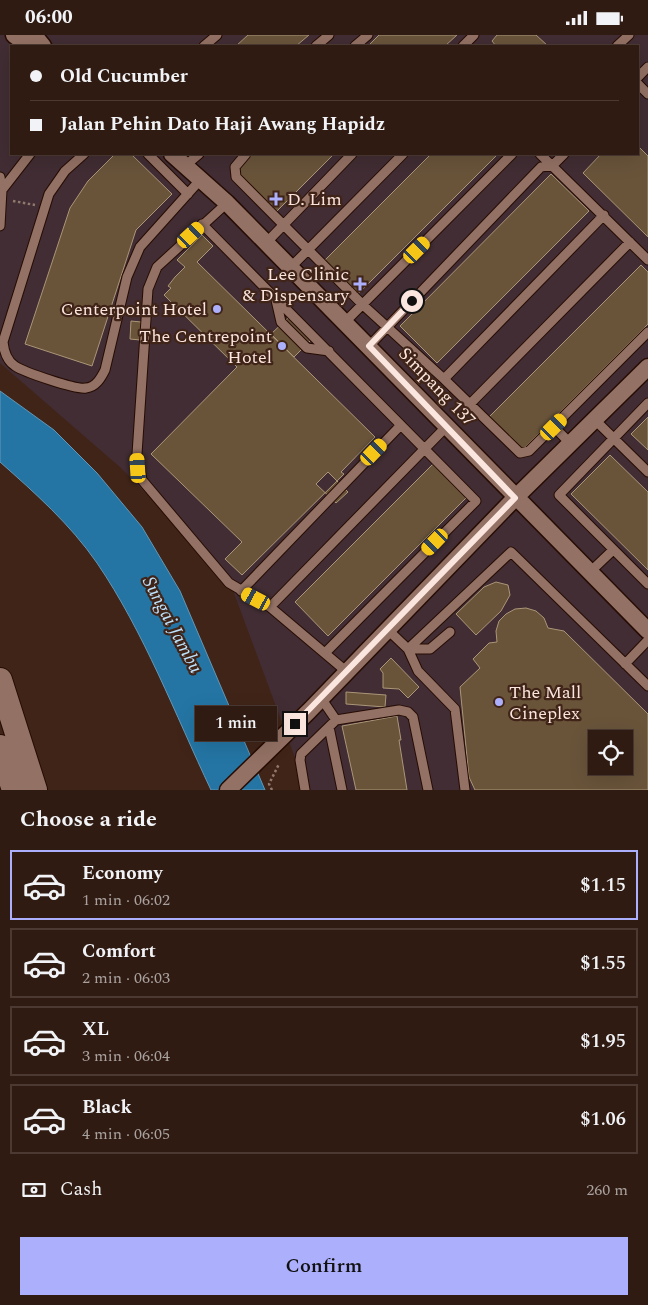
<!DOCTYPE html>
<meta charset="utf-8">
<style>
body{margin:0;font-family:Spectral,serif;background:#38241b;color:#f1f3f6;height:100vh;display:flex;flex-direction:column;font-size:19px;white-space:nowrap}
*{box-sizing:border-box;margin:0}
p{font-size:16px;color:#a8a19f}
.icon{flex:none;width:28px;height:28px;fill:none;stroke:currentColor;stroke-width:2;stroke-linecap:round;stroke-linejoin:round}
.map{position:relative;height:755px;overflow:hidden}
.panel{display:flex;flex-direction:column;background:#301b12;flex:1}
.panel>*{flex:none}
.top-card{position:absolute;left:10px;top:10px;width:629px;height:110px;border-radius:0px;box-shadow:0 5px 20px #0002,0 0 0 1px #4b3932;display:grid;align-content:center;height:110px;padding:0 20px;background:#301b12}
.tools{position:absolute;left:588px;top:695px;display:grid;gap:10px}
.tools a{display:grid;place-items:center;width:45px;height:45px;border-radius:0px;background:#301b12;box-shadow:0 5px 20px #0002,0 0 0 1px #4b3932;font-size:25px}
.end{position:absolute;width:22px;height:22px;margin:-11px;border:6px solid #fae6de;background:#111;box-shadow:0 0 0 2px #111}
.from{border-radius:50%}
.bubble{position:absolute;height:35px;border-radius:0px;background:#301b12;box-shadow:0 5px 20px #0002,0 0 0 1px #4b3932;font-size:16px;font-weight:600;line-height:35px;text-align:center}
.car{position:absolute;width:15px;height:30px;margin:-15px -8px;border-radius:6px;box-shadow:0 0 4px 1px #0007;background:linear-gradient(#f5c518 24%,#345 0 40%,#f5c518 0 76%,#345 0 86%,#f5c518 0)}
.top-card b{display:flex;align-items:center;gap:18px;height:48px;font-size:19px}
.top-card b+b{border-top:1px solid #4b3932}
.top-card i{width:12px;height:12px;background:#f1f3f6}
ul{padding:0;list-style:none}
li{display:flex;align-items:center;gap:15px;height:70px;margin:0 10px 8px;padding:0 10px;border:2px solid #4b3932;border-radius:0px}
li div{flex:1}
li b{display:block;font-size:19px}
li em{font-style:normal;font-weight:600}
li.on{border-color:#acaffb}
li>.icon{width:45px;height:45px;stroke-width:1.5}
h2{padding:0 20px;font-size:22px;line-height:60px}
.pay{display:flex;align-items:center;gap:12px;height:55px;padding:0 20px;font-size:19px}
.pay p{margin-inline-start:auto}
.action{display:flex;gap:10px;margin-top:auto;padding:10px 20px}
.action a{flex:1;height:58px;border-radius:0px;background:#acaffb;color:#111;font-size:20px;font-weight:600;line-height:58px;text-align:center}
.status{display:flex;justify-content:space-between;align-items:center;height:35px;padding:0 25px;background:#301b12;direction:ltr}
.status svg{height:14px;fill:currentColor}
.map>svg:first-child{display:block}
</style>
<div class="status"><b>06:00</b><svg viewBox="0 0 49 12"><path d="M0 12V9h3v3zM5 12V6h3v6zM10 12V3h3v9zM15 12V0h3v12zM26 1h20v11H26zM47 4h2v5h-2z"/></svg></div>
<div class="map">
<svg width="648" height="755" viewBox="0 0 648 755">
<rect width="100%" height="100%" fill="#402418"/>
<path fill="#412d33" fill-rule="evenodd" d="M 0,0 L 648,0 L 648,755 L 307,755 L 228,542 L 121,433 L 0,328 ZM 11,11 L 638,11 L 638,119 L 11,119 ZM 596,704 L 624,704 L 624,731 L 596,731 Z"/>
<path fill="#2475a4" stroke="#6497b5" d="M 0,356 L 54,395 L 97,438 L 142,492 L 180,556 L 265,755 L 211,755 C 175,679 144,597 97,528 C 70,489 35,458 0,427 Z"/>
<path fill="#69543a" stroke="#ac9679" fill-rule="evenodd" d="M 248,0 L 309,0 L 296,11 L 236,11 Z
M 379,0 L 457,0 L 445,11 L 368,11 Z
M 497,0 L 536,0 L 548,11 L 496,11 L 492,6 Z
M 638,111 L 648,121 L 648,202 L 583,138 L 601,119 L 638,119 Z
M 115,119 L 131,119 L 172,159 L 136,195 L 92,331 L 25,309 L 70,173 L 88,146 Z
M 253,119 L 334,119 L 277,176 L 236,136 Z
M 431,119 L 498,119 L 358,259 L 324,226 Z
M 551,139 L 589,176 L 437,328 L 400,291 Z
M 202,200 L 213,211 L 197,227 L 375,402 L 341,437 L 344,439 L 242,540 L 225,524 L 242,507 L 151,419 L 237,332 L 164,260 L 171,253 L 168,251 L 175,242 L 185,232 L 177,225 Z
M 641,230 L 648,237 L 648,289 L 522,415 L 489,382 Z
M 289,282 L 312,304 L 294,322 L 271,299 Z
M 131,286 L 141,287 L 140,305 L 130,304 Z
M 648,382 L 648,415 L 631,399 Z
M 610,420 L 648,457 L 648,535 L 571,459 Z
M 434,428 L 468,461 L 328,601 L 295,567 Z
M 328,437 L 348,457 L 336,468 L 316,449 Z
M 496,547 L 508,550 L 510,560 L 501,576 L 476,600 L 456,579 L 484,552 Z
M 526,573 L 536,576 L 544,583 L 548,593 L 564,596 L 648,679 L 648,755 L 475,755 L 469,742 L 460,652 L 480,633 L 473,624 L 489,608 L 497,607 L 496,596 L 499,586 L 506,579 L 515,574 ZM 596,704 L 624,704 L 624,731 L 596,731 Z
M 391,623 L 419,652 L 408,663 L 399,654 L 383,653 L 383,638 L 380,634 Z
M 346,657 L 386,660 L 385,672 L 346,669 Z
M 397,681 L 401,705 L 399,705 L 407,755 L 356,755 L 342,691 Z"/>
<g fill="none" stroke-linecap="round" stroke-linejoin="round">
<g stroke="#260c03" stroke-width="11">
<path id="lane" d="M 204,11 L 217,0
M 316,11 L 329,0
M 355,11 L 368,0
M 463,11 L 474,0
M 617,11 L 629,0
M 638,42 L 648,32
M 638,49 L 648,59
M 84,119 L 65,136 L 49,159 L 3,307 C 4,316 7,326 15,331 C 24,337 76,355 86,353 C 96,352 101,343 105,335 L 127,242 L 140,212 L 201,144
M 148,119 L 188,159
M 246,119 L 235,132 L 236,142 L 363,270 L 444,344 L 520,418 L 529,416 L 648,297
M 540,119 L 648,225
M 186,130 L 199,119
M 0,142 L 2,155 L 30,119
M 227,168 L 157,232 L 148,254 L 137,419 L 142,445 L 229,548 L 270,572 L 347,637
M 202,189 L 476,466 L 325,618
M 0,191 L 2,155
M 266,208 L 352,119
M 290,233 L 403,119
M 276,265 L 281,287 L 307,313 L 329,316
M 345,287 L 512,119
M 369,311 L 541,132 L 553,130 L 564,119
M 444,344 L 604,180
M 648,368 L 559,460 L 648,549
M 469,370 L 630,207
M 595,385 L 648,437
M 554,392 L 571,409
M 590,537 L 613,515
M 241,556 L 400,391
M 270,572 L 446,392
M 388,595 L 408,614 L 418,636 L 455,674 L 465,755
M 408,614 L 511,517 L 648,651
M 408,614 L 430,614 L 450,597
M 625,629 L 648,605
M 321,663 L 336,685
M 329,692 L 342,755
M 305,755 L 300,725 L 301,719 L 336,685 L 399,675 L 408,677 L 413,682 L 428,755"/>
</g>
<g stroke="#260c03" stroke-width="19">
<path id="street" d="M 14,0 L 29,11
M 34,0 L 43,11
M 172,119 L 227,168 L 648,596
M 228,755 L 309,676 L 515,463 L 648,332"/>
</g>
<g stroke="#260c03" stroke-width="26">
<path id="secondary" d="M 0,645 L 35,755
M 0,712 L 14,755"/>
</g>
<path stroke="#91786e" stroke-width="2.5" stroke-dasharray="2.5 2.5" stroke-linecap="butt" d="M 13,166 L 35,170
M 272,755 L 269,749 L 279,729"/>
<use href="#lane" stroke="#937164" stroke-width="9"/>
<use href="#street" stroke="#937164" stroke-width="16"/>
<use href="#secondary" stroke="#937164" stroke-width="24"/>
</g>
<g fill="none" stroke-linecap="round" stroke-linejoin="round">
<path stroke="#fae6de" stroke-width="6" d="M 295,689 L 515,463 L 369,311 L 412,266"/>
</g>
<g fill="#acaffb" stroke="#402418" stroke-width="2">
<path d="M273.5 156.5h5v5h5v5h-5v5h-5v-5h-5v-5h5z"/>
<path d="M357.5 241.5h5v5h5v5h-5v5h-5v-5h-5v-5h5z"/>
<circle cx="217" cy="274" r="5"/>
<circle cx="282" cy="311" r="5"/>
<circle cx="499" cy="667" r="5"/>
</g>
<g text-anchor="middle" dominant-baseline="central" stroke-width="4.5" stroke-linejoin="round" paint-order="stroke">
<g font-size="18" fill="#fae6de" stroke="#402418" text-anchor="end">
<text x="287" y="164" text-anchor="start">D. Lim</text>
<text x="349" y="239">Lee Clinic<tspan x="349" dy="21">&amp; Dispensary</tspan></text>
<text x="207" y="274">Centerpoint Hotel</text>
<text x="272" y="301">The Centrepoint<tspan x="272" dy="21">Hotel</tspan></text>
<text x="509" y="657" text-anchor="start">The Mall<tspan x="509" dy="21">Cineplex</tspan></text>
</g>
<g font-size="18" fill="#fae6de" stroke="#402418">
<text transform="translate(437 352) rotate(46)">Simpang 137</text>
</g>
<g font-size="19" font-style="italic" fill="#bce2fd" stroke="#402418">
<text transform="translate(172 590) rotate(62)">Sungai Jambu</text>
</g>
</g>
</svg>
<div class="tools">
<a><svg class="icon" aria-label="locate" viewBox="0 0 24 24"><circle cx="12" cy="12" r="6"/><path d="M12 2v4M12 18v4M2 12h4M18 12h4"/></svg></a>
</div>
<i class="end from" style="left:412px;top:266px"></i>
<i class="end" style="left:295px;top:689px"></i>
<div class="bubble" style="left:195px;top:671px;width:82px">1 min</div>
<i class="car" style="left:191px;top:200px;rotate:47deg"></i>
<i class="car" style="left:417px;top:215px;rotate:45deg"></i>
<i class="car" style="left:554px;top:392px;rotate:45deg"></i>
<i class="car" style="left:374px;top:417px;rotate:44deg"></i>
<i class="car" style="left:138px;top:433px;rotate:356deg"></i>
<i class="car" style="left:435px;top:507px;rotate:224deg"></i>
<i class="car" style="left:256px;top:564px;rotate:298deg"></i>
<div class="top-card">
<b><i class="from"></i>Old Cucumber</b>
<b><i></i>Jalan Pehin Dato Haji Awang Hapidz</b>
</div>
</div>
<section class="panel">
<h2>Choose a ride</h2>
<ul>
<li class="on"><svg class="icon" aria-label="car" viewBox="0 0 24 24"><path d="M5 17H2v-5l4-1 3-4h7l3 4 3 1v5h-3M9 17h6M6 11h13"/><circle cx="7" cy="17" r="2"/><circle cx="17" cy="17" r="2"/></svg><div><b>Economy</b><p>1 min · 06:02</p></div><em>$1.15</em></li>
<li><svg class="icon" aria-label="car" viewBox="0 0 24 24"><path d="M5 17H2v-5l4-1 3-4h7l3 4 3 1v5h-3M9 17h6M6 11h13"/><circle cx="7" cy="17" r="2"/><circle cx="17" cy="17" r="2"/></svg><div><b>Comfort</b><p>2 min · 06:03</p></div><em>$1.55</em></li>
<li><svg class="icon" aria-label="car" viewBox="0 0 24 24"><path d="M5 17H2v-5l4-1 3-4h7l3 4 3 1v5h-3M9 17h6M6 11h13"/><circle cx="7" cy="17" r="2"/><circle cx="17" cy="17" r="2"/></svg><div><b>XL</b><p>3 min · 06:04</p></div><em>$1.95</em></li>
<li><svg class="icon" aria-label="car" viewBox="0 0 24 24"><path d="M5 17H2v-5l4-1 3-4h7l3 4 3 1v5h-3M9 17h6M6 11h13"/><circle cx="7" cy="17" r="2"/><circle cx="17" cy="17" r="2"/></svg><div><b>Black</b><p>4 min · 06:05</p></div><em>$1.06</em></li>
</ul>
<div class="pay"><svg class="icon" aria-label="cash" viewBox="0 0 24 24"><path d="M3 7h18v10H3z"/><circle cx="12" cy="12" r="2"/></svg>Cash<p>260 m</p></div>
<div class="action"><a>Confirm</a></div>
</section>
